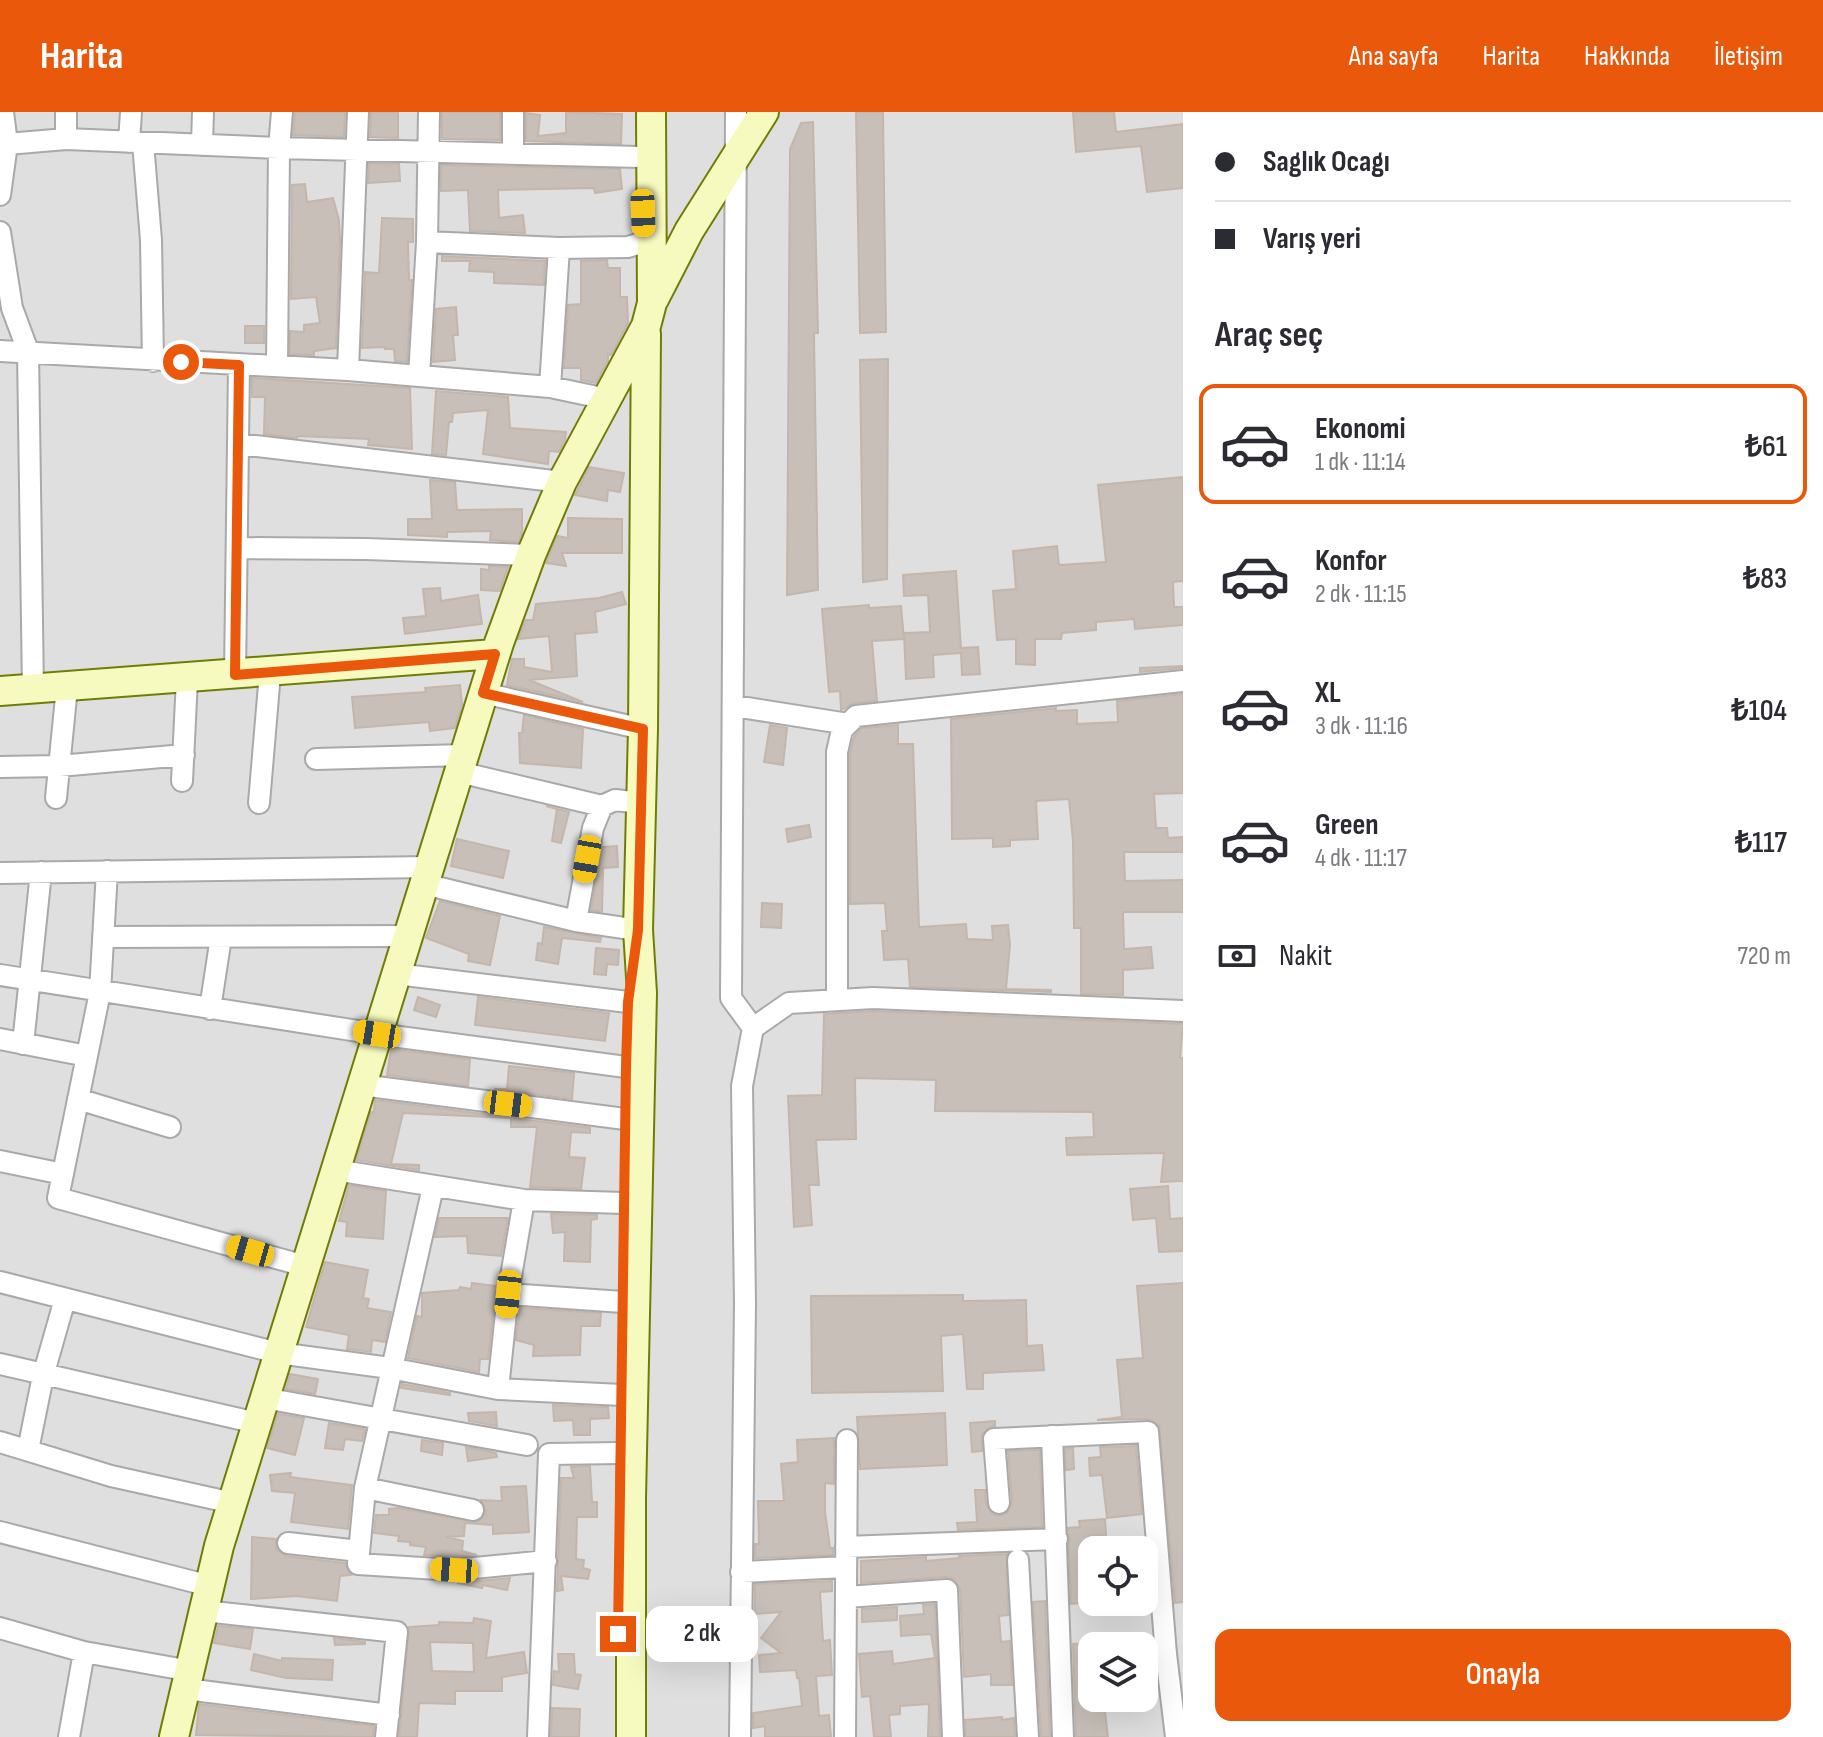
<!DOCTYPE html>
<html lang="tr">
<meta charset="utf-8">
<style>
body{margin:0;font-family:"Sofia Sans Condensed",sans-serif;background:#f2f2f3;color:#2b2b33;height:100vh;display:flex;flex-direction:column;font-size:30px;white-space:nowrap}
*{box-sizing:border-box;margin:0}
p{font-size:26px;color:#7c7c81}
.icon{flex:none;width:44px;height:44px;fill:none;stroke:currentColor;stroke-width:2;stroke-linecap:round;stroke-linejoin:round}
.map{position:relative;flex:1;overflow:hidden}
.drawer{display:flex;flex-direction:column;background:#fff;width:640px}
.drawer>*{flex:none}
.guide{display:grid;align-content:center;height:176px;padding:0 32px;background:#fff}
.buttons{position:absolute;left:1078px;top:1424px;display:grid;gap:16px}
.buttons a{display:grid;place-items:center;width:80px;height:80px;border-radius:16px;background:#fff;box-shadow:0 8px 32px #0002;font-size:40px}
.end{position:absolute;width:36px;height:36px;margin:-18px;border:10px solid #ea580c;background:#fff;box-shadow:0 0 0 4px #fff}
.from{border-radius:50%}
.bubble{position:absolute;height:56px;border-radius:16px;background:#fff;box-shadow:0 8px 32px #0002;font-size:26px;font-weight:600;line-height:56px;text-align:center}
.car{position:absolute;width:24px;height:48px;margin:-24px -12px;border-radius:10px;box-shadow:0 0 6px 2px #0007;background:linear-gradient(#f5c518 24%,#345 0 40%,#f5c518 0 76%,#345 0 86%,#f5c518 0)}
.guide b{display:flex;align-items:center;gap:28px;height:76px;font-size:30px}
.guide b+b{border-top:2px solid #e1e1e2}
.guide i{width:20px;height:20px;background:#2b2b33}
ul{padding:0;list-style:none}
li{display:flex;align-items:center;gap:24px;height:120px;margin:0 16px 12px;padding:0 16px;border:4px solid transparent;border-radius:16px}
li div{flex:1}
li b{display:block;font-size:30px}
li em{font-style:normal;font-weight:600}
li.current{border-color:#ea580c}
li>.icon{width:72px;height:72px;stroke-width:1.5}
h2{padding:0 32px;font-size:36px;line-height:96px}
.pay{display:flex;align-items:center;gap:20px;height:88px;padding:0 32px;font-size:30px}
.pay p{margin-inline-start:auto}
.action{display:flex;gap:16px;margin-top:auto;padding:16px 32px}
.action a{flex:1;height:92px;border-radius:16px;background:#ea580c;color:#fff;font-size:32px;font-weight:600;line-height:92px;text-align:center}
header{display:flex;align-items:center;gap:48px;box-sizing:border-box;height:112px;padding:0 40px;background:#ea580c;color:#fff}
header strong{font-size:38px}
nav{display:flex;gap:44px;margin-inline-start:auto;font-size:28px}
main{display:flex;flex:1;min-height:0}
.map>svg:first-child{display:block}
</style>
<header>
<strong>Harita</strong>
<nav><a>Ana sayfa</a><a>Harita</a><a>Hakkında</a><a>İletişim</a></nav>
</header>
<main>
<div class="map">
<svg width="1183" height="1625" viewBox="0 0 1183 1625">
<rect width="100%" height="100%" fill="#f2efe9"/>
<path fill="#e0dfdf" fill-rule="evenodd" d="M 0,0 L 1183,0 L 1183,1625 L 0,1625 ZM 1092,1438 L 1144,1438 L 1144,1490 L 1092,1490 ZM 1092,1534 L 1144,1534 L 1144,1586 L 1092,1586 Z"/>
<path fill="#c7bfb8" stroke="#c4b6ab" stroke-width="2" fill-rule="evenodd" d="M 295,0 L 345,0 L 344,25 L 293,23 Z
M 371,0 L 398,0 L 398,26 L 370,25 Z
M 442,0 L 500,0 L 500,28 L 442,27 Z
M 566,0 L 622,2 L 621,32 L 526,29 L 526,1 L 540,3 L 538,24 L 566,21 Z
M 856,0 L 883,0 L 886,220 L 860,221 Z
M 1073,0 L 1114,0 L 1116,20 L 1183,12 L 1183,76 L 1147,80 L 1141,34 L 1076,40 Z
M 813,10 L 818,221 L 814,221 L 818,478 L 787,483 L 790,37 L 801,11 Z
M 369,51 L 399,52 L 400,69 L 368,71 Z
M 441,53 L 620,57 L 622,77 L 595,81 L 594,76 L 498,78 L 499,106 L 523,103 L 525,121 L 470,119 L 468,78 L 441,79 Z
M 305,72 L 307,90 L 333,86 L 339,108 L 340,128 L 336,236 L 314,239 L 314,243 L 290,242 L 290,219 L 304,220 L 304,213 L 320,211 L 316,185 L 291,187 L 292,73 Z
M 382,106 L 413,107 L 413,130 L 408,130 L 409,168 L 412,168 L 407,250 L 395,249 L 394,237 L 385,237 L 385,235 L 362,236 L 365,160 L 379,161 Z
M 442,144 L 545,149 L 544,173 L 494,171 L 494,160 L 469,159 L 470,149 L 442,149 Z
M 607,148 L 608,156 L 620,156 L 620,185 L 627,185 L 628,211 L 611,243 L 608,242 L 608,249 L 596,271 L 581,268 L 581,256 L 564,256 L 568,193 L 581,192 L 581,149 Z
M 456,195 L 458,223 L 453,223 L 455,248 L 433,250 L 436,197 Z
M 245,214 L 264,214 L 264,231 L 245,231 Z
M 888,247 L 887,467 L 863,470 L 860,248 Z
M 252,266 L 410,276 L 412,337 L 368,333 L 369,327 L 298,324 L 297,326 L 264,322 L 265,285 L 252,285 Z
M 436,279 L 508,285 L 510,316 L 566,320 L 565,328 L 559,340 L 549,339 L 548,352 L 483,342 L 488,298 L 453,301 L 452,310 L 449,310 L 446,343 L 432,342 Z
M 589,355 L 624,361 L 620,380 L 608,378 L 607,389 L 575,383 Z
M 1183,365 L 1183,469 L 1173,470 L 1174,495 L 1183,495 L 1183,513 L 1135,517 L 1134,507 L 1096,510 L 1096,518 L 1062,521 L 1061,527 L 1035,527 L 1035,553 L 1016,552 L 1016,527 L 997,528 L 993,479 L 1016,477 L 1013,439 L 1057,434 L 1059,453 L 1106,450 L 1098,373 Z
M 430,368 L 455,370 L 457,398 L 522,397 L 522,421 L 518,430 L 490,428 L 491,419 L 447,420 L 447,425 L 408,423 L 408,407 L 432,407 Z
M 568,406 L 622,407 L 622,441 L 562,441 L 566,454 L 546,451 L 557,424 L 568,426 Z
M 489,454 L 508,455 L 500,479 L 481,478 L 481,457 L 489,458 Z
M 956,459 L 961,536 L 978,535 L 980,562 L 962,563 L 961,541 L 933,543 L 934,565 L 906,567 L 904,521 L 930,520 L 928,483 L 904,484 L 903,463 Z
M 440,476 L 441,489 L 478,483 L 482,512 L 405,522 L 403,506 L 426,504 L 423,477 Z
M 622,480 L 626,492 L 595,500 L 597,520 L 575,522 L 577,564 L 529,568 L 583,590 L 507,573 L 512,547 L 524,547 L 524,555 L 552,560 L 549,524 L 518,527 L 526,508 L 533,508 L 536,492 L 599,486 Z
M 869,493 L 869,496 L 901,494 L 904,527 L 872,529 L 877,589 L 855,591 L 841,598 L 840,579 L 829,580 L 822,497 Z
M 1183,554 L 1183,556 L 1140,560 L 1140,556 Z
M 460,573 L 462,593 L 455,616 L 430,619 L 429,610 L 355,616 L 352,585 L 426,580 L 425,576 Z
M 1183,582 L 1183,681 L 1154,682 L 1156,716 L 1167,716 L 1168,726 L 1183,725 L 1183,740 L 1124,740 L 1125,769 L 1183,768 L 1183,800 L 1123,800 L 1124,837 L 1151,835 L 1153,856 L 1123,858 L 1123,883 L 1081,882 L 1081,816 L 1074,816 L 1073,729 L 1069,687 L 1036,689 L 1038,727 L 1010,728 L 1010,734 L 993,735 L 993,726 L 952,727 L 951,607 L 1056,596 L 1056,599 L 1077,598 L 1077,612 L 1118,610 L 1117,589 Z
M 524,603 L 583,617 L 581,656 L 520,651 L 519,621 L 522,621 Z
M 770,613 L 787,616 L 783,653 L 764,650 Z
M 898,613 L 898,632 L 913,632 L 919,815 L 966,812 L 967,827 L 993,828 L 992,814 L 1008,813 L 1010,833 L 1006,877 L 1051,878 L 1051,880 L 910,875 L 908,847 L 884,848 L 882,819 L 887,819 L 885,791 L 850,792 L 850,641 L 854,625 L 862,616 Z
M 546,694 L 569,700 L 561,731 L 552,729 L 557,697 Z
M 809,713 L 811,725 L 788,730 L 786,717 Z
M 457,727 L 509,739 L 503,766 L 451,754 Z
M 617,734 L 618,755 L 603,756 L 602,800 L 591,798 L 603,735 Z
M 440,789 L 500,804 L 490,853 L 468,849 L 469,842 L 426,826 Z
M 762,791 L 782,792 L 781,816 L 761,815 Z
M 544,815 L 601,826 L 600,830 L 562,826 L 558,852 L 536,848 L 538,831 L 542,832 Z
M 596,836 L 619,838 L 618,853 L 607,852 L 606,863 L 594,862 Z
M 418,885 L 440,893 L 436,905 L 414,898 Z
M 478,885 L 609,901 L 605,929 L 475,913 Z
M 873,899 L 1183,912 L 1180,946 L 1183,946 L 1183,1069 L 1161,1070 L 1164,1041 L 1067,1043 L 1066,1026 L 1094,1025 L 1093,1000 L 935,999 L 936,968 L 855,966 L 856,1027 L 816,1028 L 819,1073 L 809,1073 L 812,1113 L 794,1115 L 788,984 L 822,983 L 824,902 Z
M 391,937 L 470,947 L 468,974 L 387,963 Z
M 509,954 L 574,961 L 572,987 L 494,977 L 507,977 Z
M 375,988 L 590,1016 L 590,1021 L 571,1020 L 569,1045 L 585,1046 L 581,1077 L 530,1075 L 537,1015 L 511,1015 L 511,1006 L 403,1001 L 391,1052 L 419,1053 L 419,1058 L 356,1048 L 371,1000 L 374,1000 Z
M 349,1073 L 386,1079 L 383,1127 L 346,1124 L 347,1110 L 339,1109 Z
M 1168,1074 L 1170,1107 L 1183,1106 L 1183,1139 L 1159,1140 L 1156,1106 L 1133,1108 L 1130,1077 Z
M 551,1102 L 597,1103 L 597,1107 L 591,1108 L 590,1150 L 564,1149 L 565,1120 L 553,1121 Z
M 439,1106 L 508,1106 L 501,1144 L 468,1141 L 467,1124 L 435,1125 Z
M 325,1150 L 368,1158 L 363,1186 L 369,1187 L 367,1196 L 391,1200 L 385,1230 L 372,1228 L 371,1240 L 347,1237 L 349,1223 L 306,1215 Z
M 472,1171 L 496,1174 L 488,1247 L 480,1247 L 479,1260 L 408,1246 L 417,1204 L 422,1205 L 422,1181 L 459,1178 L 460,1175 L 471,1177 Z
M 1183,1171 L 1183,1490 L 1175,1491 L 1159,1313 L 1148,1307 L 1097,1308 L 1122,1305 L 1117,1248 L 1143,1246 L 1137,1174 Z
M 963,1183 L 963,1189 L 1026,1188 L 1027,1234 L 1042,1233 L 1044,1258 L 983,1261 L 983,1277 L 967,1277 L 963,1222 L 941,1224 L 943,1279 L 812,1281 L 811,1184 Z
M 520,1196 L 601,1201 L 600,1214 L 581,1214 L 580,1243 L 533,1244 L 534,1233 L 516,1228 Z
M 290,1262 L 318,1267 L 315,1282 L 286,1277 Z
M 402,1272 L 450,1281 L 450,1283 L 401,1276 Z
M 553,1293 L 608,1295 L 609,1306 L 590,1307 L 590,1323 L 574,1323 L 573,1308 L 554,1309 Z
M 496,1300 L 497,1314 L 469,1309 L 468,1301 Z
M 945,1301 L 947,1353 L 860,1357 L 857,1305 Z
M 278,1302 L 304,1306 L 295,1343 L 267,1336 Z
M 995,1309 L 995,1314 L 988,1316 L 982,1322 L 982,1339 L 972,1340 L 970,1311 Z
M 329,1311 L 365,1317 L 362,1329 L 345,1327 L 343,1338 L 325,1336 Z
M 834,1326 L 834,1372 L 825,1371 L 825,1400 L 830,1436 L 833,1436 L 833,1443 L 755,1446 L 755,1432 L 759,1432 L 758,1389 L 784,1389 L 781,1352 L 798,1350 L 797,1328 Z
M 422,1328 L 443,1331 L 442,1343 L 421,1339 Z
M 1136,1334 L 1142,1402 L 1107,1406 L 1102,1363 L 1090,1364 L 1089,1346 L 1101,1345 L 1100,1335 Z
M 466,1335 L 496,1341 L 497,1345 L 468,1349 Z
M 1073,1336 L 1074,1357 L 1066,1358 L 1065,1337 Z
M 1040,1338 L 1042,1415 L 958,1418 L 957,1411 L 977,1410 L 975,1378 L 985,1378 L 986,1393 L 993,1402 L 999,1404 L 1007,1401 L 1012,1390 L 1008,1339 Z
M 590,1354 L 592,1390 L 597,1390 L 597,1405 L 577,1405 L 576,1447 L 584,1448 L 583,1456 L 590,1458 L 588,1467 L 561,1464 L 563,1478 L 557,1479 L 561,1366 L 574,1366 L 571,1355 Z
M 291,1361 L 290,1365 L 352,1373 L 348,1417 L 291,1410 L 295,1381 L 272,1379 L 270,1363 Z
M 526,1374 L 529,1420 L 493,1422 L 493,1413 L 465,1411 L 464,1424 L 446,1425 L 463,1429 L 462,1439 L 477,1443 L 454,1445 L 424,1443 L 426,1435 L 410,1433 L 410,1430 L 398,1429 L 399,1424 L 374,1421 L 376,1403 L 389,1403 L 389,1397 L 398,1396 L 476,1410 L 482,1407 L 486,1400 L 481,1388 L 502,1389 L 501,1375 Z
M 1105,1407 L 1106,1423 L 1088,1424 L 1092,1490 L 1071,1492 L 1068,1416 L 1080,1415 L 1079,1409 Z
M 252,1425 L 276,1427 L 276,1437 L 286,1444 L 345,1451 L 351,1463 L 340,1464 L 337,1489 L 296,1484 L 251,1487 Z
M 1007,1442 L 1008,1503 L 999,1504 L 1001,1530 L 1010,1529 L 1012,1573 L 991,1573 L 991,1562 L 964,1565 L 960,1477 L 953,1467 L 946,1465 L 861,1471 L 861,1449 L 926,1445 L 926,1449 L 960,1446 L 959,1444 Z
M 510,1466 L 507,1478 L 483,1473 L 482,1476 L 457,1471 Z
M 832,1469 L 832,1479 L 820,1480 L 823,1529 L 830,1528 L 832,1563 L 816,1564 L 819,1604 L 829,1603 L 831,1625 L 765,1625 L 765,1614 L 753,1616 L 753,1601 L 802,1594 L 799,1566 L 797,1566 L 796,1558 L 760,1560 L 759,1543 L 781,1541 L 761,1526 L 781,1500 L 755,1502 L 755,1472 Z
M 1045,1489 L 1050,1625 L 1041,1625 L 1033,1490 Z
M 935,1492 L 940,1625 L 928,1625 L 929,1592 L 900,1594 L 900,1602 L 889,1603 L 891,1625 L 874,1625 L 870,1584 L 862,1585 L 859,1542 L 892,1539 L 893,1552 L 935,1546 L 931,1522 L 901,1524 L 900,1504 L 924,1502 L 923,1493 Z
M 897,1495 L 897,1508 L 862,1510 L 862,1497 Z
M 474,1506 L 491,1509 L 486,1546 L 524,1540 L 527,1561 L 502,1565 L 502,1579 L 455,1579 L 455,1592 L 419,1591 L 417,1625 L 399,1625 L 409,1515 L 439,1513 L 439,1510 L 473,1511 ZM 430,1530 L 473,1531 L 474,1560 L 432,1559 Z
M 218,1514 L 253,1517 L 250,1537 L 214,1531 Z
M 334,1526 L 365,1530 L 365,1532 L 335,1533 Z
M 1092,1531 L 1092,1591 L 1104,1591 L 1108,1625 L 1076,1625 L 1073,1532 Z
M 1153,1541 L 1155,1558 L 1144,1559 L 1144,1542 Z
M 254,1542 L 282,1549 L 282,1546 L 333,1548 L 332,1568 L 286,1566 L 251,1558 Z
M 558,1542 L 574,1542 L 575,1562 L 581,1563 L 578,1577 L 553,1573 L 554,1559 L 559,1560 Z
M 199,1592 L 374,1614 L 373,1625 L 196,1623 Z
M 552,1596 L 580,1597 L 579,1625 L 551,1625 Z
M 1002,1605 L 1002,1608 L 1014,1606 L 1015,1625 L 966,1625 L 965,1608 Z"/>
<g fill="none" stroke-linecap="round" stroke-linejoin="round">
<g stroke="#a9a9a9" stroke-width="24">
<path id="street" d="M 736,0 L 731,886 L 753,916
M 66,27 L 66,0
M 129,30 L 131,0
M 143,31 L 151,128 L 153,249
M 7,32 L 66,27 L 279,36 L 641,45
M 202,33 L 203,0
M 513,42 L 513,0
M 0,83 L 7,32 L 3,0
M 0,120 L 12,196 L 28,239 L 33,578
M 427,130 L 559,136 L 628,135 L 644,130 L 650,120
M 0,239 L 348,258 L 550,275 L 607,287
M 277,254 L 279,36 L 282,0
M 348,258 L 358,0
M 419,264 L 427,130 L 429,0
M 550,275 L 559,136
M 239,332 L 562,370
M 238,436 L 366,437 L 531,443
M 235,563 L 239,253
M 483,581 L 643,617
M 734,594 L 848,612
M 316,647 L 464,643
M 0,655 L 59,654 L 184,643
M 459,660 L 602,694 L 615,688 L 641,691
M 182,669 L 187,567
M 56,686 L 67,575
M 259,691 L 270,561
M 107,759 L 100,880 L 58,1086 L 305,1154
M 0,761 L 429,755
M 424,772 L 576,809 L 638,818
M 576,809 L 593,716 L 602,694
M 103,825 L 409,824
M 396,862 L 628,890
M 0,863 L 377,922 L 626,955
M 837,888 L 837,640 L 842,618 L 856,604 L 1183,569
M 210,897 L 221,825
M 0,927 L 87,944
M 23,932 L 41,760
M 361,973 L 625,1007
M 78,987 L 170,1015
M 0,1049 L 63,1062
M 335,1058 L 524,1088 L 624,1091
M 433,1075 L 365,1376 L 358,1452 L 454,1458 L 546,1449
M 0,1170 L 278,1241 L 390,1256 L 498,1277 L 622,1283
M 508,1182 L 623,1190
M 0,1252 L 257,1311
M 498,1277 L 508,1182 L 524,1088
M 264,1286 L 527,1333
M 1052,1324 L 1063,1625
M 0,1330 L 111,1364 L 233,1391
M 28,1338 L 43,1264 L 65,1187
M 365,1376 L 473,1398
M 999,1391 L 994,1327 L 1148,1320 L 1166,1542 L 1176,1625
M 0,1420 L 210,1474
M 288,1431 L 359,1439
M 846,1435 L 1057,1427
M 1018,1448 L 1028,1625
M 741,1460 L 846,1455
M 846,1485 L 947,1478 L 953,1625
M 204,1499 L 397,1520 L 386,1625
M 0,1516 L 84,1540 L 191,1559
M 186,1577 L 389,1603
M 69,1625 L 84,1540
M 538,1625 L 549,1342 L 621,1341
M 740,1625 L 745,1192 L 742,974 L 753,916 L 789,891 L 873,886 L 1183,899
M 845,1625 L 847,1328"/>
</g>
<g stroke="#707d05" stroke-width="32">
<path id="secondary" d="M 654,187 L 689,119 L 764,0
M 0,579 L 495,542
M 174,1625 L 219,1434 L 499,531 L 531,443 L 562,370 L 646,214 L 652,191 L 651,0
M 631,1625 L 631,1386 L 642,881 L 638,818 L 643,617 L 646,222"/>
</g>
<use href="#street" stroke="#fff" stroke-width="20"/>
<use href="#secondary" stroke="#f7fabf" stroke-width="28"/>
</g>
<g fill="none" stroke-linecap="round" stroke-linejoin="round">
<path stroke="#ea580c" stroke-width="10" d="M 181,250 L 239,253 L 235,563 L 495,542 L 483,581 L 643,617 L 638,818 L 628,890 L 626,955 L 618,1522"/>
</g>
</svg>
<div class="buttons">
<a><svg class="icon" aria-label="locate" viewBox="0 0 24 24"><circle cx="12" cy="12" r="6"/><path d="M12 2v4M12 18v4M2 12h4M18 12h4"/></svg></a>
<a><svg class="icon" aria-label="layers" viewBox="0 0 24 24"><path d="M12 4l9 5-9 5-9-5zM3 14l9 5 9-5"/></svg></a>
</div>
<i class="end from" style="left:181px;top:250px"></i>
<i class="end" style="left:618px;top:1522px"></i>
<div class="bubble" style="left:646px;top:1494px;width:112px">2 dk</div>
<i class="car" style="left:643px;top:101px;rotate:178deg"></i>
<i class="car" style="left:587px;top:747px;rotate:190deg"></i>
<i class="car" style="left:377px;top:922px;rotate:279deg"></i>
<i class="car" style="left:508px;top:992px;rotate:97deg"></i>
<i class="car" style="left:250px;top:1139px;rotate:286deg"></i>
<i class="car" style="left:508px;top:1182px;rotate:186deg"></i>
<i class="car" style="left:454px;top:1458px;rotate:274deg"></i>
</div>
<section class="drawer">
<div class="guide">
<b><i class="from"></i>Saglık Ocagı</b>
<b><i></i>Varış yeri</b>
</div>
<h2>Araç seç</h2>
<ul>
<li class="current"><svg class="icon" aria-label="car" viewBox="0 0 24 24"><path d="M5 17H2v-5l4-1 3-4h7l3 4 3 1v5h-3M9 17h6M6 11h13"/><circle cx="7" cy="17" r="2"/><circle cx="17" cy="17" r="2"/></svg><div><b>Ekonomi</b><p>1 dk · 11:14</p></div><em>₺61</em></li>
<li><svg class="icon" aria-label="car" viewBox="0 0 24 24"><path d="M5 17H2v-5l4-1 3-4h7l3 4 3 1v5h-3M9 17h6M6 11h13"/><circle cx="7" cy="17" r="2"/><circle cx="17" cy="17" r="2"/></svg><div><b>Konfor</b><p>2 dk · 11:15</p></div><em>₺83</em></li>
<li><svg class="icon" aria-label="car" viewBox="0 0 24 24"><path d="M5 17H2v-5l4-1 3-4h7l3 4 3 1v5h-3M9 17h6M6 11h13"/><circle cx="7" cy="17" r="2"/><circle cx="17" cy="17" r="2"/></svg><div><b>XL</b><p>3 dk · 11:16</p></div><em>₺104</em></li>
<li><svg class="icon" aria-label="car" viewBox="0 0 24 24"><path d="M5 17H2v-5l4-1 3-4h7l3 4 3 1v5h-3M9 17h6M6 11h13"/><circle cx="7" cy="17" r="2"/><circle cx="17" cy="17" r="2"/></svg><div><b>Green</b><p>4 dk · 11:17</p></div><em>₺117</em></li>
</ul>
<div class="pay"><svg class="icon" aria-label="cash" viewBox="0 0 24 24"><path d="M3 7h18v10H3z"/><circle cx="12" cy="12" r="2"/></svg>Nakit<p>720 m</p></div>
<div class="action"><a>Onayla</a></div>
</section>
</main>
